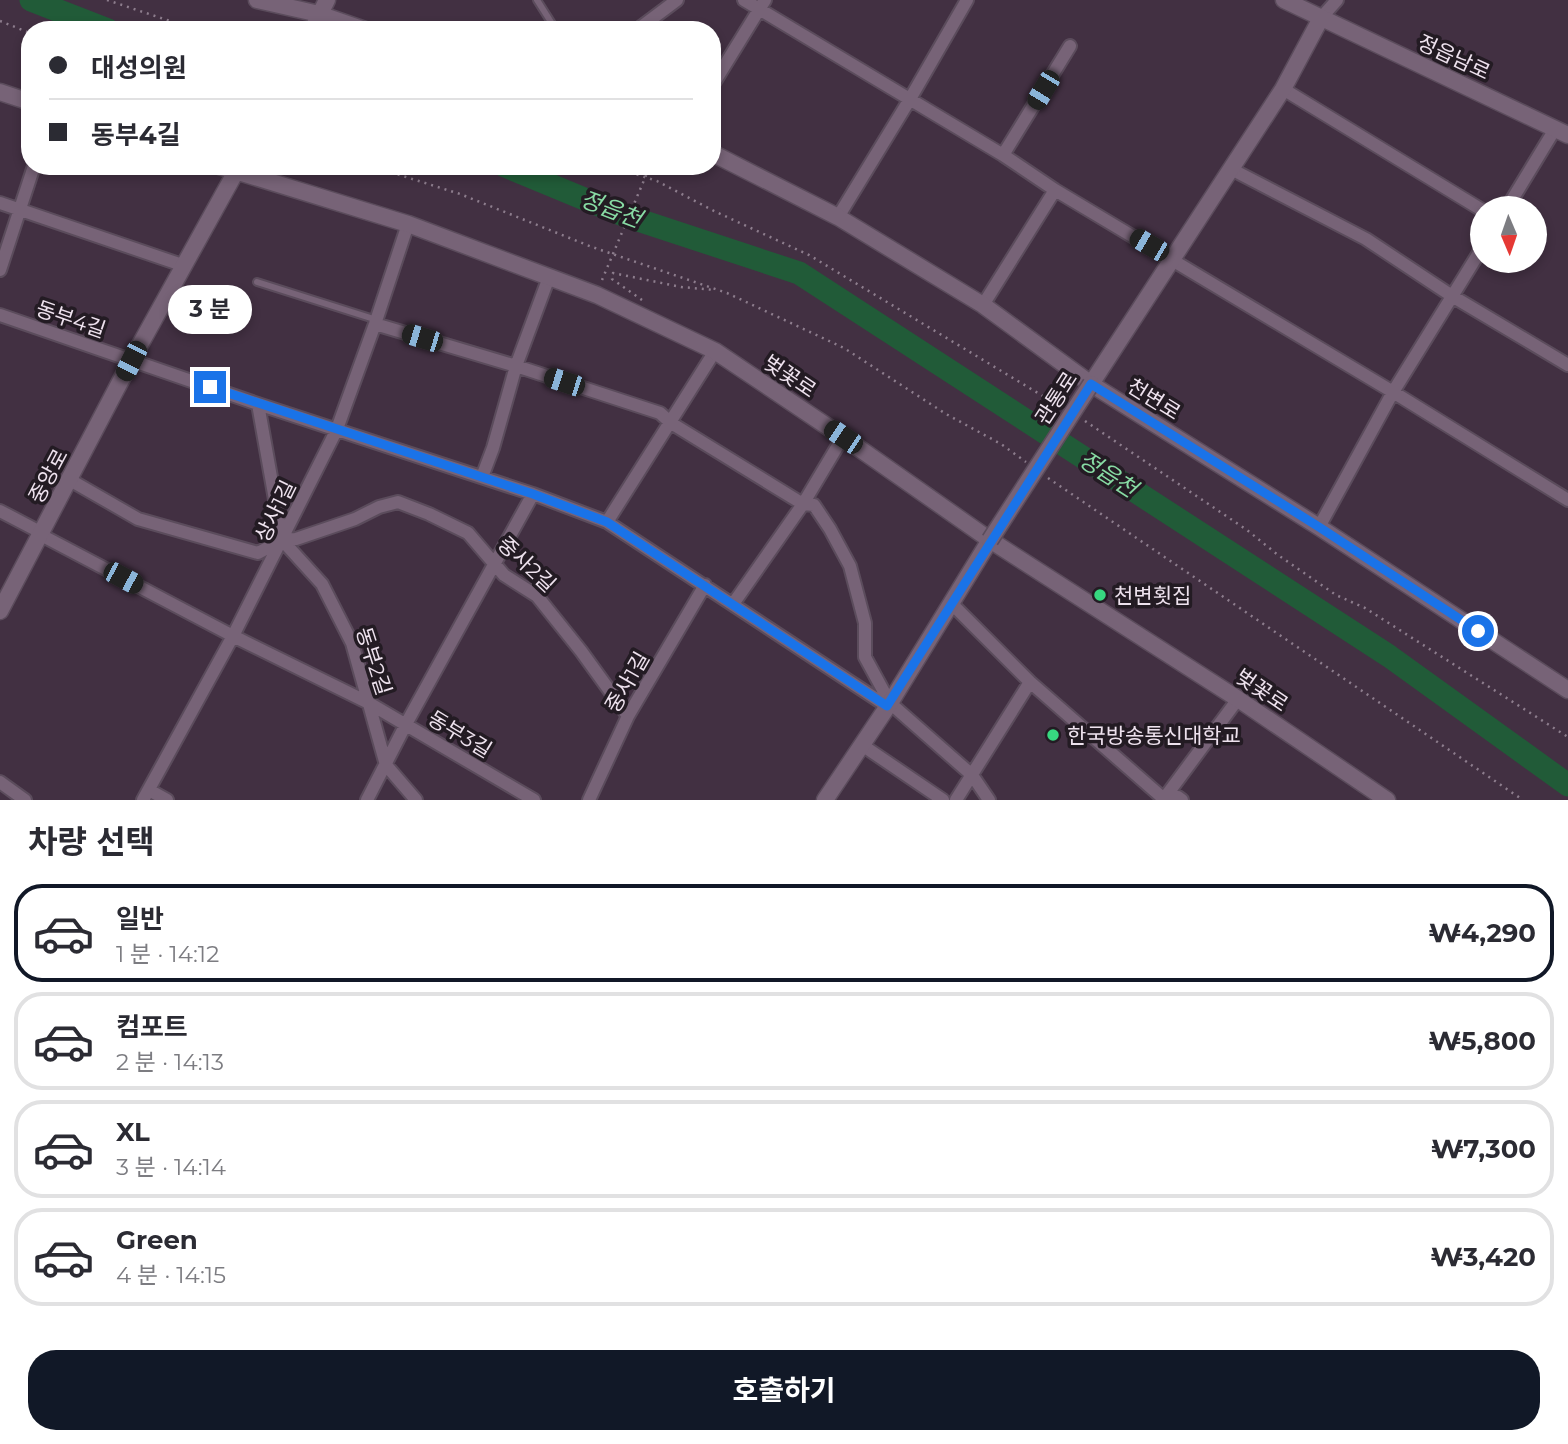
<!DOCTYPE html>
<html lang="ko">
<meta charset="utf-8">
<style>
body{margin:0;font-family:Montserrat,"Noto Sans KR",sans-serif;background:#f2f2f3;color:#2b2b33;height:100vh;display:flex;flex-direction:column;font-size:26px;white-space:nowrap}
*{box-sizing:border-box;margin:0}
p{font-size:23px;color:#7c7c81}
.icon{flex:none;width:38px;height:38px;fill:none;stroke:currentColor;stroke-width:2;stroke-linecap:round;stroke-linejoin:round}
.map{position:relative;height:800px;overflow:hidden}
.details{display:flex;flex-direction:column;background:#fff;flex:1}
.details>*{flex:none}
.guide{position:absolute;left:21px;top:21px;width:700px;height:154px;border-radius:28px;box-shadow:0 4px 10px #0003;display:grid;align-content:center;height:154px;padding:0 28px;background:#fff}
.needle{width:46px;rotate:178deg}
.tools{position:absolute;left:1470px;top:196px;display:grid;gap:14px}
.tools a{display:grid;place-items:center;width:77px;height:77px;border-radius:50%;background:#fff;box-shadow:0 4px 10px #0003;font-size:35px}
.end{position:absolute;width:32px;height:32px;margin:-16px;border:9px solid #1a73e8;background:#fff;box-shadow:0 0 0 4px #fff}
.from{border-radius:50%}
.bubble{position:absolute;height:49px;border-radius:24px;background:#fff;box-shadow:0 4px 10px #0003;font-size:23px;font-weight:700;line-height:49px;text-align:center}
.car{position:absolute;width:21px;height:42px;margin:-21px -10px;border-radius:9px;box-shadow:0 0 5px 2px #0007;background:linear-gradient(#222 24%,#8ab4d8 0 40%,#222 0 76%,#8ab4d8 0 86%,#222 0)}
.guide b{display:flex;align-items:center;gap:24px;height:66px;font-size:26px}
.guide b+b{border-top:2px solid #e1e1e2}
.guide i{width:18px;height:18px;background:#2b2b33}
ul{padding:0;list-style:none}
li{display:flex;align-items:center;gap:21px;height:98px;margin:0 14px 10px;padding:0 14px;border:4px solid #e1e1e2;border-radius:28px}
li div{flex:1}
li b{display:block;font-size:26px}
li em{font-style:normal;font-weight:700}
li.active{border-color:#111827}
li>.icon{width:63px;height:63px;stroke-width:1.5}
h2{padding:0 28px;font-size:32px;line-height:84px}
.primary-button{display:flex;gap:14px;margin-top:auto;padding:14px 28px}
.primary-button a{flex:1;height:80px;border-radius:28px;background:#111827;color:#fff;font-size:28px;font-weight:700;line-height:80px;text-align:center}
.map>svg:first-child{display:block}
</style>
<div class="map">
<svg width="1568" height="800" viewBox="0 0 1568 800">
<rect width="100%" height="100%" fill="#423042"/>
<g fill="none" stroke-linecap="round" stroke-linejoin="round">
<path stroke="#215b38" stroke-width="23" d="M 31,0 L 108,30
M 505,166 L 623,215 L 799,273 L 1389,656 L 1568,785"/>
<g stroke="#5b4c5c" stroke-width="10">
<path id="lane" d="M 537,0 L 556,30
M 257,282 L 377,320"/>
</g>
<g stroke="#5b4c5c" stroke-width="16">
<path id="street" d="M 744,0 L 1003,155 L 1055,190 L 1393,392 L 1568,500
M 1321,18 L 1337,0
M 637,30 L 677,0
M 712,86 L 765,0
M 1283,89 L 1482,210
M 1003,155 L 1070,46
M 1231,169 L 1366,239 L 1452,296 L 1568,365
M 0,203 L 185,266
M 1507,208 L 1555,129
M 838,217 L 910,99 L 967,0
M 0,270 L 34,166
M 983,305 L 1055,190
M 0,315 L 258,404 L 533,494 L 607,522 L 887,706
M 375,324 L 516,366 L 660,413 L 671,423 L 803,504 L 733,604
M 258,404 L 282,539
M 843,437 L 803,504 L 814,505 L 830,529 L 850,566 L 865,623 L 865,657 L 890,703 L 972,775 L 989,800
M 482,477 L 493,448 L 516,366 L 549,277
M 70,480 L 138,519 L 258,553 L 282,540 L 296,539 L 355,519 L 379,507 L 398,502 L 429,514 L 468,533 L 504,575 L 537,596 L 581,651 L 628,716
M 0,511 L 42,533
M 607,522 L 715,351
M 1319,527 L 1393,392 L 1482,248
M 41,535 L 233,636 L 367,702 L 534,800
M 282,540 L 322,584 L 352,643 L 386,765 L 416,800
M 952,604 L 1030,682 L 1164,799 L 1178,797 L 1182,800
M 862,745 L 943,800
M 0,782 L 25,800
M 149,790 L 167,800
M 143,800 L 233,636 L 337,429 L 375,324 L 408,224
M 367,800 L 406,724 L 533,494
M 589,800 L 628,716 L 705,585
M 956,800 L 1030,682
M 1163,800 L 1238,699"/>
</g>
<g stroke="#5b4c5c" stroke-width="19">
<path id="secondary" d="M 257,0 L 319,14 L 365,30
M 1284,0 L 1568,135
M 312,30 L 327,0
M 0,92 L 30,102
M 712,153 L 838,217 L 983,305 L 1091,384 L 1319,527 L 1568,690
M 219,166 L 408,224 L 549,277 L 597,295 L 715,351 L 843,437 L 990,540 L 1238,699 L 1387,800
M 1091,384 L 1283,89 L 1321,18
M 0,611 L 131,361 L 239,166
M 825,800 L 890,703 L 990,540"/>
</g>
<path stroke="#8d7d8d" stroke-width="2.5" stroke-dasharray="2 5" stroke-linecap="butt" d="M 107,0 L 197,30
M 0,21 L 30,33
M 371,166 L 460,194 L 592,247 L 727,293 L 844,348 L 946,414 L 1001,444 L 1026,462
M 610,166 L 657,181 L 714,211 L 809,255 L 1061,407
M 642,300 L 612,279 L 613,273 L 681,287 L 715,290
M 1085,421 L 1247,530 L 1278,555 L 1336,595 L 1365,608 L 1568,737
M 1048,478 L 1523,800"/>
<use href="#lane" stroke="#776377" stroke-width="6"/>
<use href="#street" stroke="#776377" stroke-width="12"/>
<use href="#secondary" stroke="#776377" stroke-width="16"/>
<g stroke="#5b4c5c" stroke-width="19" stroke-linecap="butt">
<path id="secondary-bridge" d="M 990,540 L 1091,384"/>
</g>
<path stroke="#8d7d8d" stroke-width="2.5" stroke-dasharray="2 5" stroke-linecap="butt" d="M 602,280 L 650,166"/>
<use href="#secondary-bridge" stroke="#776377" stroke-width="16"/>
</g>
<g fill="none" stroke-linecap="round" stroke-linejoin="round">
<path stroke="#1a73e8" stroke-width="9" d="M 210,387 L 533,494 L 607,522 L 887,706 L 1091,384 L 1319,527 L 1478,631"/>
</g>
<g fill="#37d880" stroke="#231b23" stroke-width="2.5">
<circle cx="1100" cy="595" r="7"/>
<circle cx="1053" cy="735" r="7"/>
</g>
<g text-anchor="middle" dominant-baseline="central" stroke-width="7" stroke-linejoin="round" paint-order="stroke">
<g font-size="21" fill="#eee2ee" stroke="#231b23">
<text transform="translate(1454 57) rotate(25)">정읍남로</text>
<text transform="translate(71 319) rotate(19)">동부4길</text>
<text transform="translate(790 376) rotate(34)">벚꽃로</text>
<text transform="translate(1056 398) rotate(-57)">관통로</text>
<text transform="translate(1154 399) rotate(32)">천변로</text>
<text transform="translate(48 476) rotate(-62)">중앙로</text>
<text transform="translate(275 511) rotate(-64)">상사1길</text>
<text transform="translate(527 564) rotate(43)">중사2길</text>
<text transform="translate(374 661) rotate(72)">동부2길</text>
<text transform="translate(627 682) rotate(-60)">중사1길</text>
<text transform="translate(1262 690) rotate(34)">벚꽃로</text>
<text transform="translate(460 734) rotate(31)">동부3길</text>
</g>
<g font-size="21" fill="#eee2ee" stroke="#231b23" text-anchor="start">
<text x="1114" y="595">천변횟집</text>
<text x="1067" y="735">한국방송통신대학교</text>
</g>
<g font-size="23" font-style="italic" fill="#88dba4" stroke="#231b23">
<text transform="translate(611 209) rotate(21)">정읍천</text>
<text transform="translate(1108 474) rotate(33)">정읍천</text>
</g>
</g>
</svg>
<div class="tools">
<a><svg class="needle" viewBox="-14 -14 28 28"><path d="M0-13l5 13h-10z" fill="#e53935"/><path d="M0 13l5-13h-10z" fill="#7c7c81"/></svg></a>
</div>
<i class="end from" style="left:1478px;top:631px"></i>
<i class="end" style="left:210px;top:387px"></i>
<div class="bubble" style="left:168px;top:285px;width:84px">3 분</div>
<i class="car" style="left:1043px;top:90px;rotate:211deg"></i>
<i class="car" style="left:1149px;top:245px;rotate:300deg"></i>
<i class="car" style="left:422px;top:338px;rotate:287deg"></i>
<i class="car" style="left:131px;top:361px;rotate:207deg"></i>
<i class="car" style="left:564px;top:382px;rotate:288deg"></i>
<i class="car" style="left:843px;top:437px;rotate:304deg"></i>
<i class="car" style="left:123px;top:578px;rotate:118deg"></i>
<div class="guide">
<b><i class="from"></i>대성의원</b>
<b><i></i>동부4길</b>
</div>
</div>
<section class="details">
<h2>차량 선택</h2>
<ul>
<li class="active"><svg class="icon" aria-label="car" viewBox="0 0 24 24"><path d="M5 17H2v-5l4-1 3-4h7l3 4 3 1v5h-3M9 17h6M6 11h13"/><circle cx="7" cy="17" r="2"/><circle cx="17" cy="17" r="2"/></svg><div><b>일반</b><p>1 분 · 14:12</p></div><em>₩4,290</em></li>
<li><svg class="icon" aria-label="car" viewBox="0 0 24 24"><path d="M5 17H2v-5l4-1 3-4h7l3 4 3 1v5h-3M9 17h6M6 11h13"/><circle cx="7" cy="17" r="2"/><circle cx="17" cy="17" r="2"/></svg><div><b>컴포트</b><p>2 분 · 14:13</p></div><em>₩5,800</em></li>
<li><svg class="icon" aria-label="car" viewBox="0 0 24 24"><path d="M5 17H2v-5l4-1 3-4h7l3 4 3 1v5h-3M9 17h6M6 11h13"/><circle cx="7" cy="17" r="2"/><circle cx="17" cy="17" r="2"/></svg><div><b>XL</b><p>3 분 · 14:14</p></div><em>₩7,300</em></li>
<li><svg class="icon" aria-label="car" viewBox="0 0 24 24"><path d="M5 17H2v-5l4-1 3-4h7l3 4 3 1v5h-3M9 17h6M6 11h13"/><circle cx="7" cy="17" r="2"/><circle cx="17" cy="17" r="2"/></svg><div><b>Green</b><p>4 분 · 14:15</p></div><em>₩3,420</em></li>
</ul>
<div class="primary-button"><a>호출하기</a></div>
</section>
